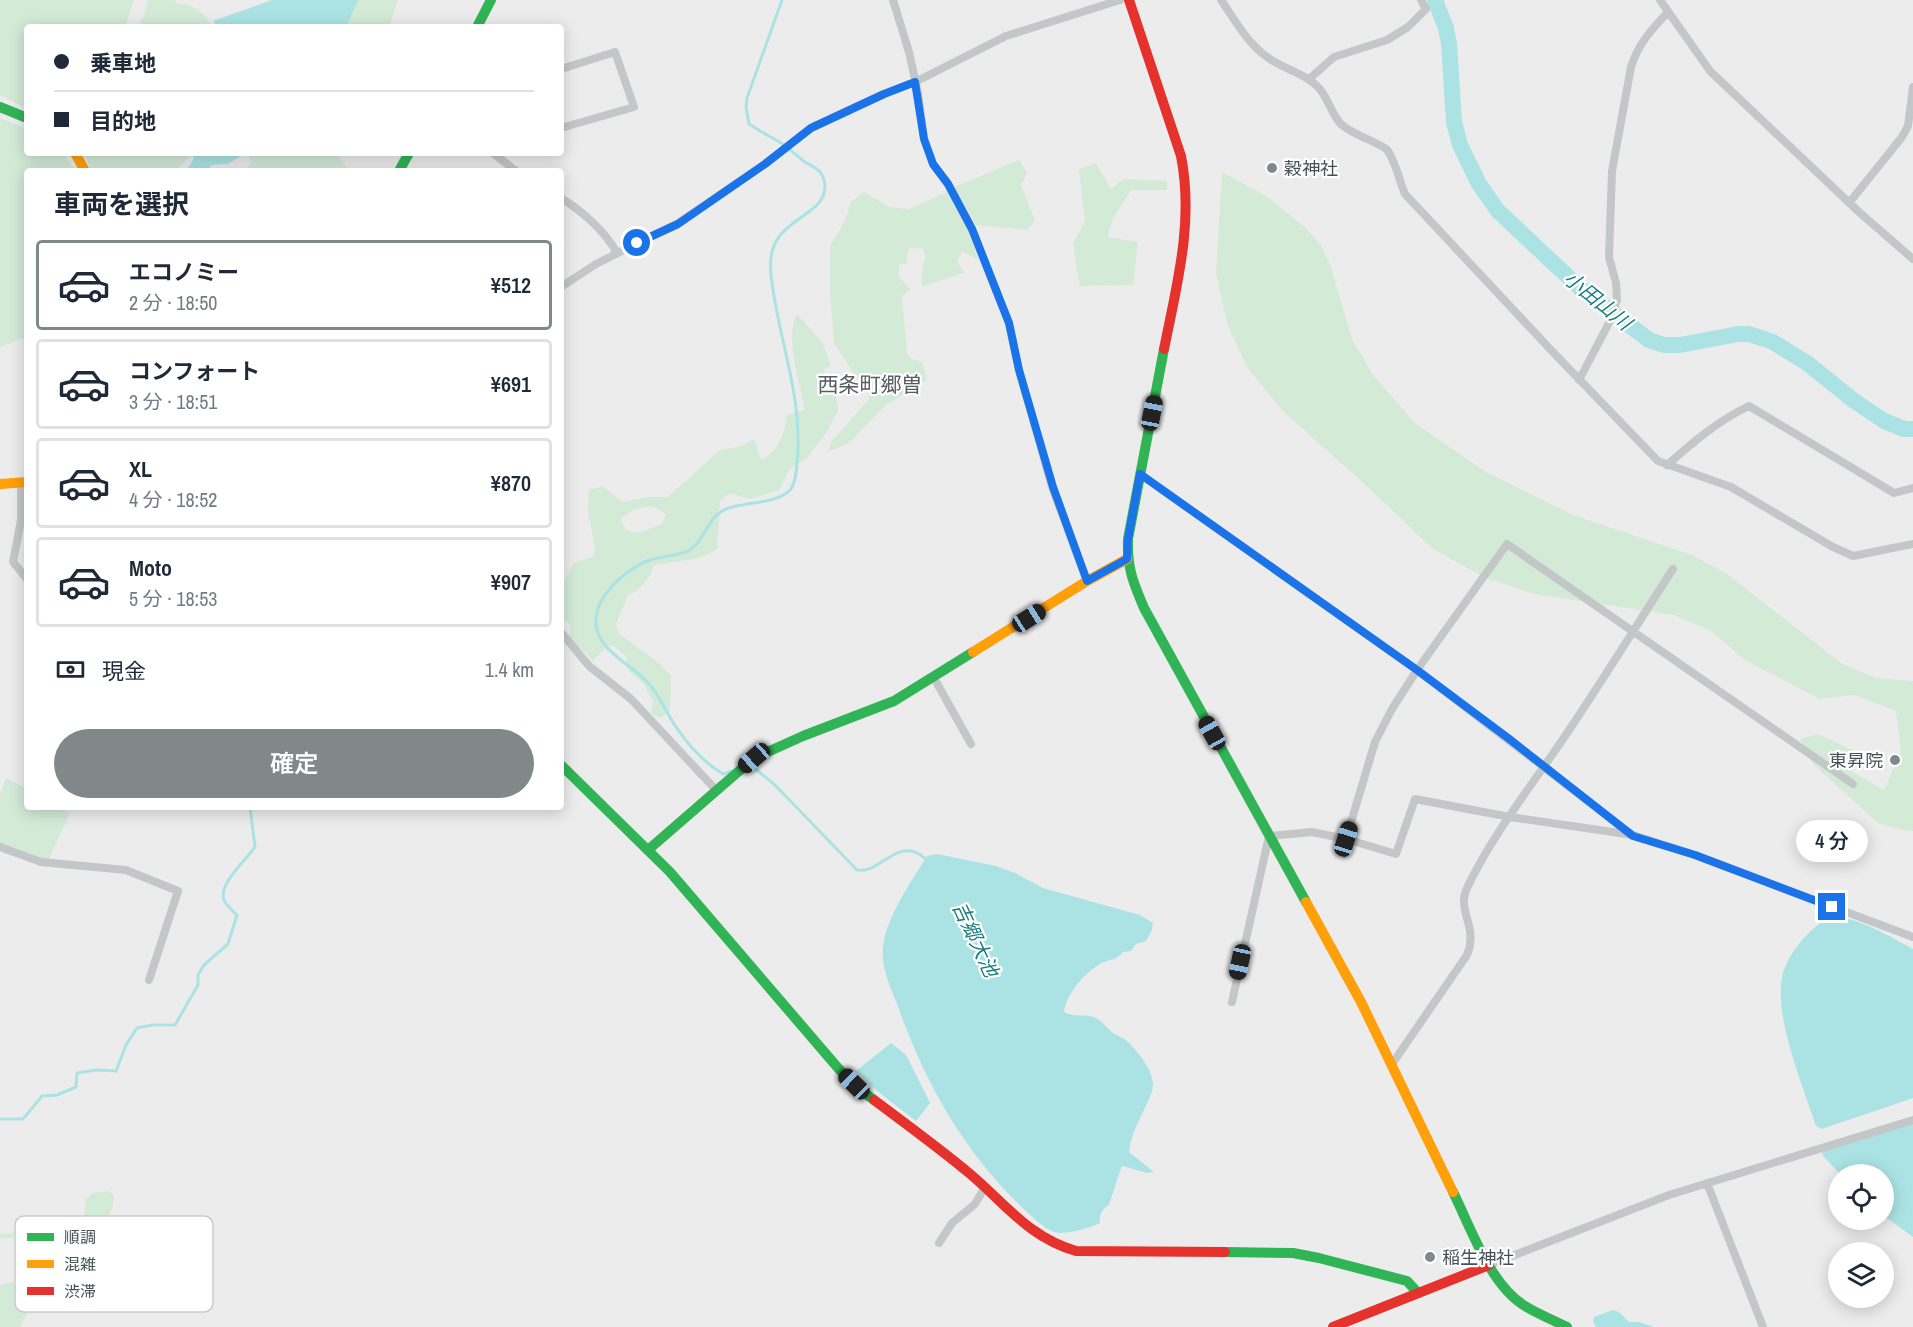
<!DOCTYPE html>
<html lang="ja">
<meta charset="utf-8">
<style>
body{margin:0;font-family:"Archivo Narrow","Noto Sans JP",sans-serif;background:#f6f6f7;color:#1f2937;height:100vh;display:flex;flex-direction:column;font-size:22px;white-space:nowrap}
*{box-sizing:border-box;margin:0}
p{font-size:20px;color:#747a83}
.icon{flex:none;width:33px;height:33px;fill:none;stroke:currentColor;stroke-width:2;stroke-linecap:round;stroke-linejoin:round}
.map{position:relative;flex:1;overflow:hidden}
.panel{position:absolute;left:24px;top:168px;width:540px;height:642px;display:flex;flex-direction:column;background:#fff;border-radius:6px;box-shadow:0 3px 15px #0003}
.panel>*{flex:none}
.guide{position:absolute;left:24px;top:24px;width:540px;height:132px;border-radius:6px;box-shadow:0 3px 15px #0003;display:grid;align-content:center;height:132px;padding:0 30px;background:#fff}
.buttons{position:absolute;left:1828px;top:1164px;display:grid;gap:12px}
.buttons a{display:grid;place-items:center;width:66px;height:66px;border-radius:50%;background:#fff;box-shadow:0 3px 15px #0003;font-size:30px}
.end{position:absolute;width:27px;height:27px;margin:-14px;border:8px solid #1a73e8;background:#fff;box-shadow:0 0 0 3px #fff}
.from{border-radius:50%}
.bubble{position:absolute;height:42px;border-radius:21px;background:#fff;box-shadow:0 3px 15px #0003;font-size:20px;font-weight:600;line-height:42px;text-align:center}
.car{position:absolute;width:18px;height:36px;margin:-18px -9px;border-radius:8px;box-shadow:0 0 4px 2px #0007;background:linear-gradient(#222 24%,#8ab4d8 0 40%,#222 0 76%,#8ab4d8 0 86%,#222 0)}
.guide b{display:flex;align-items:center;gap:21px;height:57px;font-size:22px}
.guide b+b{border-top:2px solid #e0e1e3}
.guide i{width:15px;height:15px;background:#1f2937}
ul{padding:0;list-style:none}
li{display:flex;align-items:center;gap:18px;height:90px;margin:0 12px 9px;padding:0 18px;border:3px solid #e0e1e3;border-radius:6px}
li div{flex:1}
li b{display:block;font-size:22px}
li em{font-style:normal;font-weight:600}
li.selected{border-color:#80888a}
li>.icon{width:54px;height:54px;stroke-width:1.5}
h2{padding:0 30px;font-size:27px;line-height:72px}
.pay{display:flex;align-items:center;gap:15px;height:66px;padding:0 30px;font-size:22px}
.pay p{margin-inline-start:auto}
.action{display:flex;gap:12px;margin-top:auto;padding:12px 30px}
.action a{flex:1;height:69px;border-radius:36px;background:#80888a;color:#fff;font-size:24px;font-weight:600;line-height:69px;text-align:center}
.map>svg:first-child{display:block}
</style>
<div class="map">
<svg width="1913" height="1327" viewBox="0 0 1913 1327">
<rect width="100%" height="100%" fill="#edecec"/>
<path fill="#d3ead7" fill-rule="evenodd" d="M 0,0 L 134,0 L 125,27 L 27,27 L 27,109 L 0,95 Z
M 148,0 L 175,0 L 176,3 C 197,6 201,10 213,27 L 138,27 L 144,15 Z
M 357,0 L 398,0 L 389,27 L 346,27 Z
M 0,118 L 27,129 L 27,153 L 63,153 L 76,171 L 27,171 L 27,337 L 0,347 Z
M 83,153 L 192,153 L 176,171 L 92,171 Z
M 249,153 L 337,153 L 349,171 L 244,171 L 251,163 Z
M 1019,160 L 1027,173 L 1021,185 L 1035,220 L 1027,230 L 976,225 L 954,187 Z
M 1096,163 L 1111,189 L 1123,179 L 1167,181 L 1167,190 L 1131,190 L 1112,220 L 1108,237 L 1138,242 L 1133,285 L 1080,286 L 1073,244 L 1085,221 L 1079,169 Z
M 1222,172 L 1269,198 L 1307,229 L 1322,247 L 1331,267 L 1352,339 L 1373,375 L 1416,424 L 1486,472 L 1573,515 L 1692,555 L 1727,574 L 1841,663 L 1876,678 L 1913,681 L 1913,831 L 1902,830 L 1878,823 L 1814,765 L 1800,739 L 1818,734 L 1858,753 L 1851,771 L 1884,790 L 1901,750 L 1896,711 L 1855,695 L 1820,699 L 1745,660 L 1711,631 L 1674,615 L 1534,594 L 1484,577 L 1433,549 L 1370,489 L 1283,411 L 1247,367 L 1228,326 L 1216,274 Z
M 864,192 L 889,207 L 909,209 L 947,192 L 969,232 L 978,260 L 962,251 L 957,261 L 964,273 L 922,286 L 922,268 L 926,256 L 922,248 L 908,249 L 907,264 L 900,264 L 898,276 L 911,290 L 902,296 L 907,355 L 912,359 L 922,362 L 927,380 L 886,405 L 849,443 L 828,452 L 831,442 L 869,399 L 870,384 L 856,377 L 834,343 L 830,293 L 830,246 L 845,221 L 851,202 Z
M 797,314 L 822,342 L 831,366 L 825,368 L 821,380 L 826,388 L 836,395 L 838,411 L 826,433 L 807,458 L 790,469 L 779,490 L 750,499 L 730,493 L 720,501 L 717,549 L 700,558 L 654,565 L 650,576 L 637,591 L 628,595 L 616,624 L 619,634 L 659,663 L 671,676 L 670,710 L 662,718 L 651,714 L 653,700 L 643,683 L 629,671 L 625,655 L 612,645 L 603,650 L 593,661 L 570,638 L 570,625 L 561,616 C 561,588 560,586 575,562 L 593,557 L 595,549 L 588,510 L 589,490 L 603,486 L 622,502 L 649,497 L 668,497 L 720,450 L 742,446 L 754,439 L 761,460 C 779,451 784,434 787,415 L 805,410 C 800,382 784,339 797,314 ZM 652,506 L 666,514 L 662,524 L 639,533 L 627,531 L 620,519 L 635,509 Z
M 6,778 L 27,789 L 27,807 L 58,807 L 70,813 L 48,861 L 0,844 L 0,792 L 1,792 Z
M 109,1191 L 114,1196 C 113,1218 101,1225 82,1231 L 77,1241 L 82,1268 L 69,1279 L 88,1300 L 72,1313 L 44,1304 L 31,1307 L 20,1327 L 0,1327 L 0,1285 L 39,1275 L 45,1255 L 41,1235 C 26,1231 15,1240 0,1238 L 0,1233 L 8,1234 L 34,1227 L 50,1234 L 85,1218 L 85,1199 L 93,1193 Z"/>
<path fill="#abe3e4" d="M 272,0 L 358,0 L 346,27 L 217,27 L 213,21 Z
M 192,153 L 246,153 L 228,164 L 211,165 L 208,171 L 182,171 L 189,167 L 194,158 Z
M 937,854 L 996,866 L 1015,873 L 1043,888 L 1140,915 L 1153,923 L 1152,930 L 1146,941 L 1136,944 L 1131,951 L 1123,952 C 1117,960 1111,959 1102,963 C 1086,971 1066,994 1064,1012 C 1074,1018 1085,1013 1096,1018 C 1102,1021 1107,1028 1113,1033 C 1118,1036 1124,1038 1129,1043 C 1140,1054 1157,1075 1152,1091 C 1145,1112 1131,1130 1129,1152 L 1154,1172 L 1147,1173 L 1123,1166 L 1121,1168 L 1109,1205 C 1102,1209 1099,1215 1100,1223 C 1090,1228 1070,1233 1060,1233 C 1048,1233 1034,1218 1026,1211 C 967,1156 927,1087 900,1012 C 894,995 885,978 883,960 C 879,926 910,884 927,856 Z
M 1830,916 C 1860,918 1887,935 1913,949 L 1913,1098 L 1822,1129 L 1816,1126 C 1803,1086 1778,1027 1781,986 C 1782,958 1807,931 1830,916 Z
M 891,1043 L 906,1055 L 930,1103 L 916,1121 L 876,1090 L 858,1072 L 857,1070 Z
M 1913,1120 L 1913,1237 L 1884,1216 L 1884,1174 L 1840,1174 L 1823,1156 L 1822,1151 Z
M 1613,1310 L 1619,1312 L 1629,1322 L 1639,1322 L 1654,1327 L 1596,1327 L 1593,1322 L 1594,1317 Z"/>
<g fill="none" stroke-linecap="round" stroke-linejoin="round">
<path stroke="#abe3e4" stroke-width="3" d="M 749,764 L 774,784 L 857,870 C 878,874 893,844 915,852 C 919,853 924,858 927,860
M 732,771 L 723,774 C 701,761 681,737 668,714 C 661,702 657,691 646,681 C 634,668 616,659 605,645 C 578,612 617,574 647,561 C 659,556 681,556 690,550 C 706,539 707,517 726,509 C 743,502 777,504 790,490 C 796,483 796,472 797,464 C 804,397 778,340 771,275 C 764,214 826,222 825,185 C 825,182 822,174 820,172 C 817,168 810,165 805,162 C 796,155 787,146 776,140 C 767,135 758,130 749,124 L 746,107 L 747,98 L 782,0
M 0,1119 L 23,1119 L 42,1096 L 57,1095 L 76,1087 L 77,1073 L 96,1070 L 116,1071 L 126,1045 L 137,1028 L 152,1025 L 175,1025 L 198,985 L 198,975 L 204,965 L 228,944 L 237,915 C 233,911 226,905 224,900 C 218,884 246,860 255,847 L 250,807"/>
<path stroke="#abe3e4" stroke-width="16" d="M 1435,0 L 1446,28 L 1449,44 L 1454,122 L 1460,145 L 1479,184 L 1498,211 L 1580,288 L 1649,340 L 1664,345 L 1680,345 L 1738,334 L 1749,334 L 1773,342 L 1807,363 L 1853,400 L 1884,421 L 1904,429 L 1913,429"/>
<path stroke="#c4c7c7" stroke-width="8" d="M 893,0 L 909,52 L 918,93 L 924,139 L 933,164 L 948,184 L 972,229 L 1009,323 L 1019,370 L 1052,487 L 1087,581
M 1221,0 C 1235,20 1247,43 1267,57 C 1283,69 1305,73 1319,88 C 1328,98 1331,113 1340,123 C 1351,135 1382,143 1388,151 C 1396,163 1399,180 1405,194 L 1550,349 L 1658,461 L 1731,487 L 1833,547 L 1853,556 L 1913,544
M 1660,0 L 1710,71 L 1859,212 L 1913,259
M 561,69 L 615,52 L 634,107 L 561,128
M 1309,79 L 1334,57 L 1387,40 L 1408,27 L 1426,9 L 1421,0
M 493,153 L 516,171
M 561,198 C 582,211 605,231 617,253
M 1849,203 L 1902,137 L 1908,126 L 1913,87
M 561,287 L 596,264 L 678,223 L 765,164 L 811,128 L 884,94 L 915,82 L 1006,36 L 1120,0
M 1579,380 L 1609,323 L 1617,300 L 1616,283 L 1609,257 L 1612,171 L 1631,67 C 1638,44 1652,29 1668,12
M 1667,465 C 1692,443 1719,420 1749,406 L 1894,493 L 1913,488
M 1140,474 L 1417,670 L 1632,835
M 21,482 L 21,520 L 13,562 L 27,579
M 561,632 L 589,666 L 631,699 L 716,790
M 934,678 L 971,744
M 1346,839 L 1375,742 L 1392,709 L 1417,670 L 1507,544 L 1853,784
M 0,847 L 41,862 L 126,870 L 178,891 L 149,980
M 1232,1002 L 1269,836 L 1312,832 L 1346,839 L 1396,854 L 1415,799 L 1510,817 L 1633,835 L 1695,855 L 1913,937
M 1392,1064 L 1467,955 C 1479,927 1456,911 1467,888 C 1491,837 1529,789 1561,742 C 1600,685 1636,626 1673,569
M 1707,1183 L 1763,1327
M 939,1243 L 952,1223 L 975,1204 L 985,1187
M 1489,1265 L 1669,1195 L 1913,1120"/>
<path stroke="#30b455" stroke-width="10" d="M 477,27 L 491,0
M 0,107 L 27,118
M 399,171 L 409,153
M 1164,349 L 1128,539 C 1127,568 1133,582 1144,608 L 1306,902
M 561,765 L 670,872 L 838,1068 L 854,1085 L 874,1100
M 648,850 L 754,758 L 803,736 L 894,701 L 973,652
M 1453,1192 C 1471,1228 1490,1285 1525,1306 C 1538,1314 1553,1320 1567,1327
M 1225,1252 L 1293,1253 L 1319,1258 L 1407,1281 L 1418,1293"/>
<path stroke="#ff9f0a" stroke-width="10" d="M 75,153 L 85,171
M 0,484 L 27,482
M 973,652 L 1087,581 L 1127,559
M 1306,902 L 1361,1002 L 1453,1192"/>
<path stroke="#e5322d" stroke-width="10" d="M 1129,0 L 1181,156 C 1194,222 1177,284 1164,349
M 874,1100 C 906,1124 939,1148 969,1173 C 1006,1204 1028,1237 1076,1251 L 1225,1252
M 1333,1327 L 1489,1265"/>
</g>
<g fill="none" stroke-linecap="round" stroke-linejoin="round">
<path stroke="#1a73e8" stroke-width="8" d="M 637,243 L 678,224 L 765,164 L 811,128 L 884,94 L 915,82 L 924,139 L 933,164 L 948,184 L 972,229 L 1009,323 L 1019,370 L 1053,487 L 1087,581 L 1127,559 L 1128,539 L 1140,474 L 1417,670 L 1508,738 L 1633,836 L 1695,855 L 1832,907"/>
</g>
<g fill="#80888a" stroke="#fff" stroke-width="2">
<circle cx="1272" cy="168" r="6"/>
<circle cx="1895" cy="760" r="6"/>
<circle cx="1430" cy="1257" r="6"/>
</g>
<g text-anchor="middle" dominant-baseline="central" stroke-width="4.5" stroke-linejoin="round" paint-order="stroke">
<g font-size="18" fill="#465256" stroke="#fff" text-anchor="start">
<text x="1284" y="168">穀神社</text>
<text x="1883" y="760" text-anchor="end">東昇院</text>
<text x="1442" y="1257">稲生神社</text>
</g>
<g font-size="20" font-style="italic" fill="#1a7e80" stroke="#fff">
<text transform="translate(1598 300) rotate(39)">小田山川</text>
<text transform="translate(976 939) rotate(65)">吉郷大池</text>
</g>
<g font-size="21" fill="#595d5f" stroke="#fff">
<text x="870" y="384">西条町郷曽</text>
</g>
</g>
<rect x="15" y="1216" width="198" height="96" rx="9" fill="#fff" stroke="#c8cbcc" stroke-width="1.5"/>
<rect x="27" y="1233" width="27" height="8" fill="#30b455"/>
<rect x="27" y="1260" width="27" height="8" fill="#ff9f0a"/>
<rect x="27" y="1287" width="27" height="8" fill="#e5322d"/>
<g font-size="16" fill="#465256">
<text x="64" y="1243">順調</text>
<text x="64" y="1270">混雑</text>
<text x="64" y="1297">渋滞</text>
</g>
</svg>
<div class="buttons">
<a><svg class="icon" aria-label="locate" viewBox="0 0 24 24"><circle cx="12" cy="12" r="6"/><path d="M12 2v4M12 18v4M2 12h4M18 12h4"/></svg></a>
<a><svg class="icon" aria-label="layers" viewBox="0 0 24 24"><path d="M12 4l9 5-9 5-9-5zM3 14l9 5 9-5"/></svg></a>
</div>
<i class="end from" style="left:637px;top:243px"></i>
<i class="end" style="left:1832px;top:907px"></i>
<div class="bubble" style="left:1796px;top:820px;width:72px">4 分</div>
<i class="car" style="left:1152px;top:413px;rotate:11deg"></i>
<i class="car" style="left:1029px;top:618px;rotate:58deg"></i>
<i class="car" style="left:1212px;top:733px;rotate:331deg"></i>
<i class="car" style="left:754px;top:758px;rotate:229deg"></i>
<i class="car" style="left:1346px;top:839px;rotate:17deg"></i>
<i class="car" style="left:1240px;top:962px;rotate:192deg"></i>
<i class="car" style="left:854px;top:1084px;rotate:314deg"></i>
<div class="guide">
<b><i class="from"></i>乗車地</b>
<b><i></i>目的地</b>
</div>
<section class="panel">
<h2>車両を選択</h2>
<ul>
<li class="selected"><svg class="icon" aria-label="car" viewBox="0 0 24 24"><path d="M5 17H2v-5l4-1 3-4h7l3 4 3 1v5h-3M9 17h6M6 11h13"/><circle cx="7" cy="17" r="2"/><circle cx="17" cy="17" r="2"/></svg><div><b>エコノミー</b><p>2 分 · 18:50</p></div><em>¥512</em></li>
<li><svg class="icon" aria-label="car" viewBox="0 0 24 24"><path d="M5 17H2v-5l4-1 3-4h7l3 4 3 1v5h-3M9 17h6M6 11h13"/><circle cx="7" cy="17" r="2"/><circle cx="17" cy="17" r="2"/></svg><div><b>コンフォート</b><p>3 分 · 18:51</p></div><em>¥691</em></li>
<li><svg class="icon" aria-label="car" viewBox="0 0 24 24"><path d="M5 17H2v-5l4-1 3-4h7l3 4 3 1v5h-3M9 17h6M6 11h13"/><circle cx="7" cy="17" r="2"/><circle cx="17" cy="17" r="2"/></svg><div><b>XL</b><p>4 分 · 18:52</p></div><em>¥870</em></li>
<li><svg class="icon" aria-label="car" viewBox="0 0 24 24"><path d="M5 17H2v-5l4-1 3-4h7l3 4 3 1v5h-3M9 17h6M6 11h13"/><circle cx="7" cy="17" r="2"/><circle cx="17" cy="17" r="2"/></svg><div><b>Moto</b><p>5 分 · 18:53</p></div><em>¥907</em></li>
</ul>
<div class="pay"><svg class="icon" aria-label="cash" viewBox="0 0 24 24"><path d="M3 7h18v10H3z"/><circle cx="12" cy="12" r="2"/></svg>現金<p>1.4 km</p></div>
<div class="action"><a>確定</a></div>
</section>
</div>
